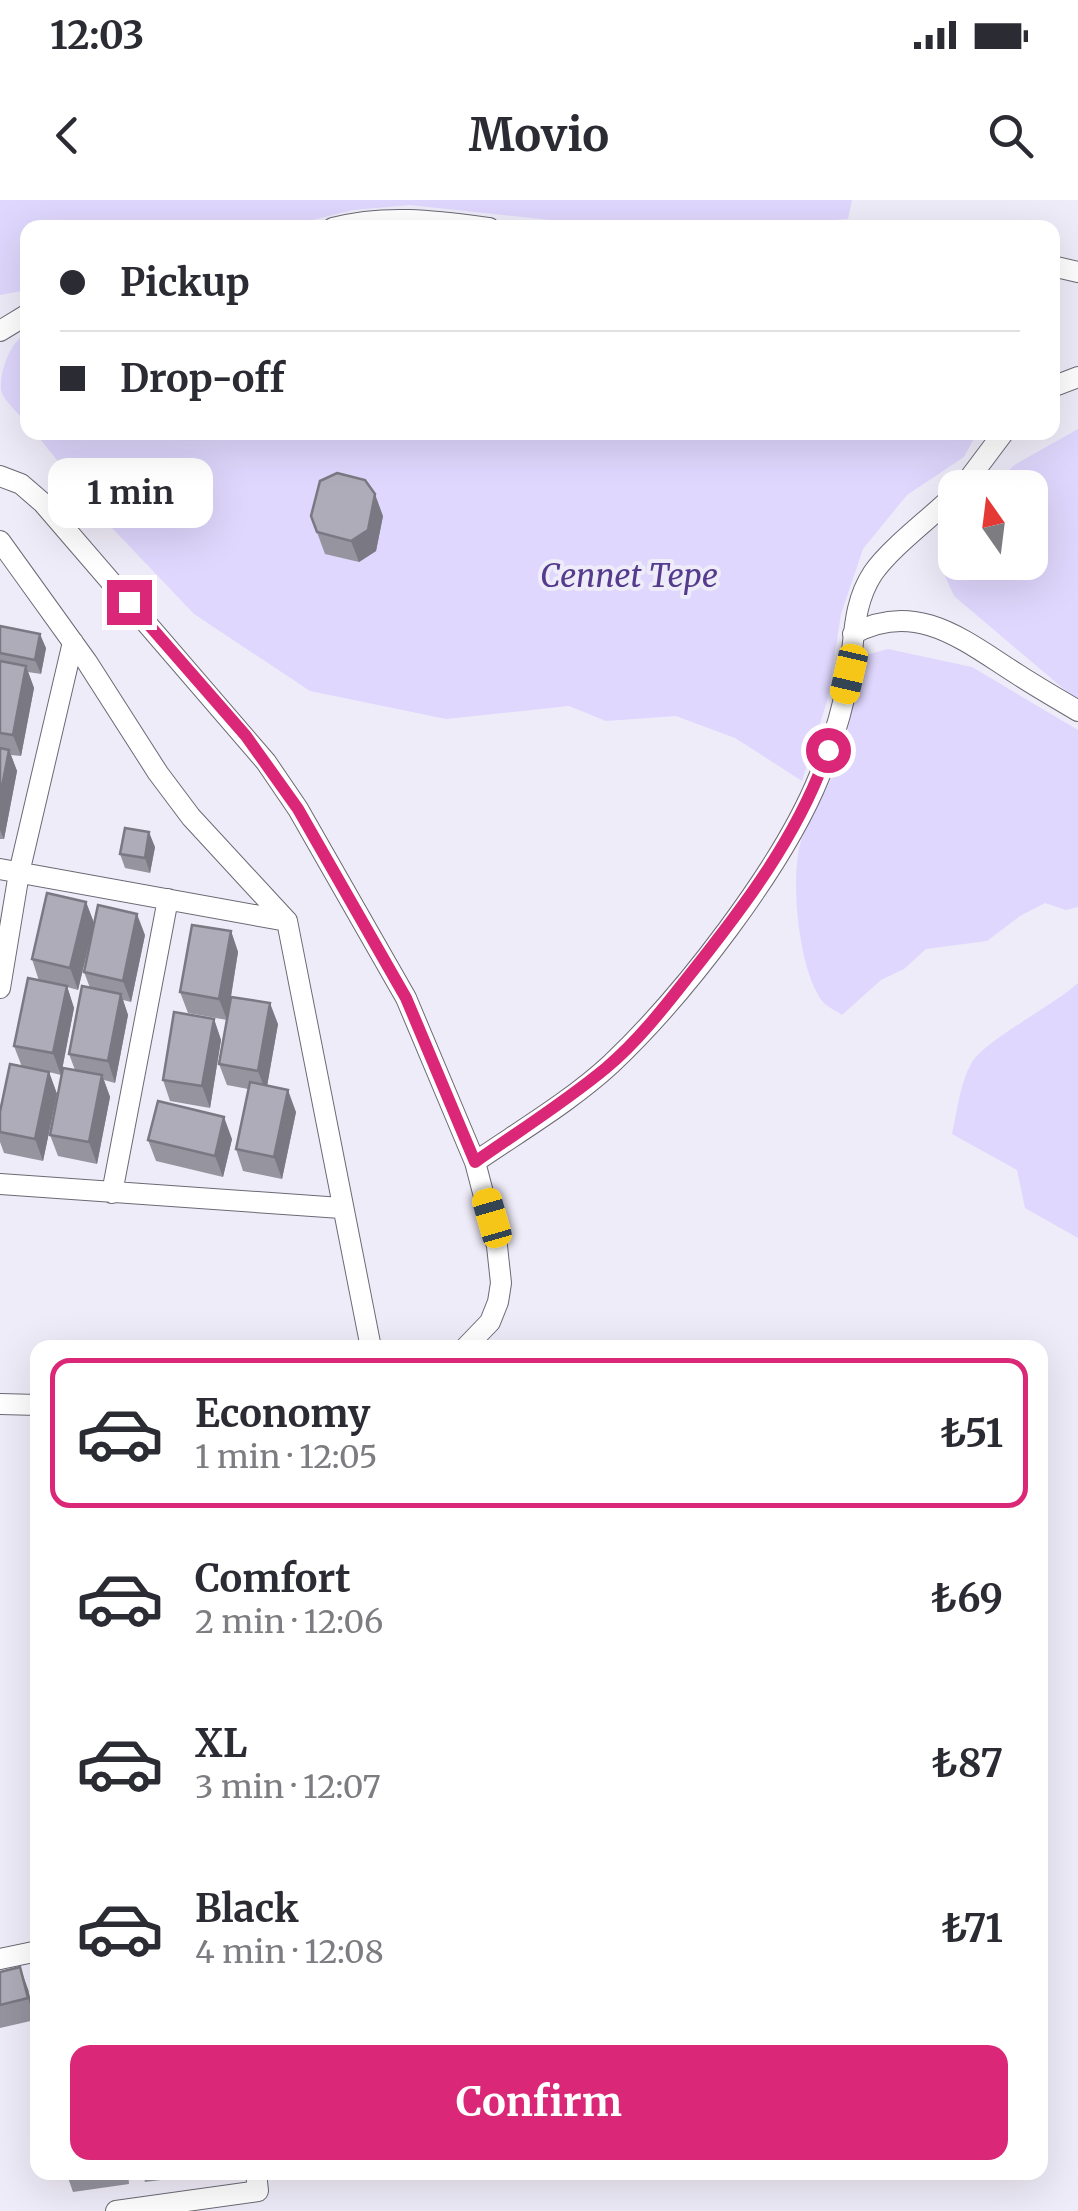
<!DOCTYPE html>
<meta charset="utf-8">
<style>
body{margin:0;font-family:Merriweather,serif;background:#f2f2f3;color:#2b2b33;height:100vh;display:flex;flex-direction:column;font-size:38px;white-space:nowrap}
*{box-sizing:border-box;margin:0}
p{font-size:32px;color:#7c7c81}
.icon{flex:none;width:55px;height:55px;fill:none;stroke:currentColor;stroke-width:2;stroke-linecap:round;stroke-linejoin:round}
.map{position:relative;flex:1;overflow:hidden}
.panel{position:absolute;left:30px;top:1140px;width:1018px;height:840px;display:flex;flex-direction:column;background:#fff;border-radius:20px;box-shadow:0 10px 40px #0002}
.panel>*{flex:none}
.hud{position:absolute;left:20px;top:20px;width:1040px;height:220px;border-radius:20px;box-shadow:0 10px 40px #0002;display:grid;align-content:center;height:220px;padding:0 40px;background:#fff}
.needle{width:65px;rotate:346deg}
.tools{position:absolute;left:938px;top:270px;display:grid;gap:20px}
.tools a{display:grid;place-items:center;width:110px;height:110px;border-radius:20px;background:#fff;box-shadow:0 10px 40px #0002;font-size:50px}
.end{position:absolute;width:45px;height:45px;margin:-22px;border:12px solid #db2777;background:#fff;box-shadow:0 0 0 5px #fff}
.from{border-radius:50%}
.bubble{position:absolute;height:70px;border-radius:20px;background:#fff;box-shadow:0 10px 40px #0002;font-size:32px;font-weight:700;line-height:70px;text-align:center}
.car{position:absolute;width:30px;height:60px;margin:-30px -15px;border-radius:12px;box-shadow:0 0 8px 2px #0007;background:linear-gradient(#f5c518 24%,#345 0 40%,#f5c518 0 76%,#345 0 86%,#f5c518 0)}
.hud b{display:flex;align-items:center;gap:35px;height:95px;font-size:38px}
.hud b+b{border-top:2px solid #e1e1e2}
.hud i{width:25px;height:25px;background:#2b2b33}
ul{padding:18px 0 0;list-style:none}
li{display:flex;align-items:center;gap:30px;height:150px;margin:0 20px 15px;padding:0 20px;border:5px solid transparent;border-radius:20px}
li div{flex:1}
li b{display:block;font-size:38px}
li em{font-style:normal;font-weight:700}
li.selected{border-color:#db2777}
li>.icon{width:90px;height:90px;stroke-width:1.5}
.primary-button{display:flex;gap:20px;margin-top:auto;padding:20px 40px}
.primary-button a{flex:1;height:115px;border-radius:20px;background:#db2777;color:#fff;font-size:40px;font-weight:700;line-height:115px;text-align:center}
.status{display:flex;justify-content:space-between;align-items:center;height:70px;padding:0 50px;background:#fff;direction:ltr}
.status svg{height:28px;fill:currentColor}
header{display:flex;justify-content:space-between;align-items:center;height:130px;padding:0 40px;background:#fff;font-size:45px;font-weight:700}
.map>svg:first-child{display:block}
</style>
<div class="status"><b>12:03</b><svg viewBox="0 0 49 12"><path d="M0 12V9h3v3zM5 12V6h3v6zM10 12V3h3v9zM15 12V0h3v12zM26 1h20v11H26zM47 4h2v5h-2z"/></svg></div>
<header><svg class="icon" aria-label="back" viewBox="0 0 24 24"><path d="M15 5l-7 7 7 7"/></svg>Movio<svg class="icon" aria-label="search" viewBox="0 0 24 24"><circle cx="10" cy="10" r="6"/><path d="M15 15l6 6"/></svg></header>
<div class="map">
<svg width="1078" height="2011" viewBox="0 0 1078 2011">
<rect width="100%" height="100%" fill="#efecf9"/>
<path fill="#dfd7fd" d="M 0,0 L 852,0 L 848,19 L 735,28 L 615,27 L 410,5 L 353,10 L 285,27 L 28,28 L 27,90 L 0,95 Z
M 27,132 L 27,224 C 20,214 4,202 1,190 C 0,169 10,143 27,132 Z
M 1078,229 L 1078,501 L 954,396 L 940,365 L 950,320 L 955,316 L 955,362 L 1030,362 L 1030,288 L 989,287 L 1016,264 Z
M 35,233 L 977,233 L 964,257 L 907,295 L 863,349 L 841,414 L 828,498 L 802,581 L 735,538 L 676,516 L 606,521 L 569,506 L 446,519 L 310,491 L 194,414 L 113,329 Z
M 888,449 L 972,467 L 1078,530 L 1078,707 L 1066,710 L 1045,703 L 1020,716 L 987,741 L 926,749 L 904,769 L 881,780 L 842,815 C 837,811 827,807 823,802 C 798,771 789,674 802,638 C 810,613 826,592 836,569 C 852,532 852,493 862,456 Z
M 1078,783 L 1078,1038 L 1025,1008 L 1017,970 L 952,934 C 957,912 960,883 971,864 C 983,841 1053,806 1078,783 Z"/>
<g fill="none" stroke-linecap="round" stroke-linejoin="round">
<g stroke="#6b6974" stroke-width="22">
<path id="minor" d="M 333,28 C 386,14 436,21 489,28
M 1052,66 L 1078,72
M 0,131 L 28,114
M 1052,187 L 1078,177
M 0,276 L 21,284 L 43,303 L 266,562 L 298,609 L 406,798 L 475,962 L 497,1046 L 501,1083 L 498,1102 L 490,1122 L 465,1148
M 962,288 L 1004,232
M 0,341 L 87,462 L 158,573 L 191,617 L 287,721
M 853,434 C 916,399 965,441 1017,474 C 1037,487 1058,499 1078,511
M 0,669 L 287,721 L 371,1148
M 0,788 L 19,673 L 73,442
M 475,962 C 520,931 571,901 611,864 C 683,796 782,668 819,577 C 832,544 843,509 849,475 C 855,439 852,405 873,373 C 891,347 931,318 955,294
M 0,984 L 341,1008
M 112,993 L 168,699
M 0,1204 L 38,1205
M 0,1759 L 38,1751
M 116,2011 L 258,1991 L 256,1972"/>
</g>
<use href="#minor" stroke="#fff" stroke-width="20"/>
</g>
<path fill="#96949f" d="M 311,316 L 383,316 L 376,351 L 359,362 L 325,354 Z
M 0,426 L 46,448 L 41,474 L 28,472 L 34,488 L 21,556 L 11,555 L 17,571 L 4,639 L 0,639 Z
M 155,647 L 150,673 L 125,668 L 120,654 Z
M 86,702 L 94,723 L 78,790 L 67,787 L 74,808 L 61,875 L 49,872 L 57,894 L 43,961 L 4,953 L 0,942 L 0,912 L 22,867 L 14,846 L 39,781 L 32,759 Z
M 231,731 L 238,752 L 231,797 L 278,824 L 267,886 L 296,912 L 282,979 L 243,971 L 236,949 L 248,889 L 227,885 L 219,864 L 227,820 L 188,813 L 180,792 Z
M 145,735 L 131,802 L 123,800 L 128,815 L 115,883 L 104,880 L 110,897 L 97,964 L 58,956 L 50,935 L 75,870 L 69,854 L 90,788 L 84,772 Z
M 214,819 L 221,840 L 210,908 L 170,901 L 163,880 Z
M 232,939 L 223,977 L 156,961 L 148,940 Z
M 0,1772 L 28,1789 L 35,1820 L 0,1828 Z
M 66,1972 L 128,1972 L 129,1984 L 73,1992 Z
M 142,1972 L 201,1972 L 201,1975 L 145,1982 Z"/>
<path fill="#7a7882" d="M 375,294 L 383,316 L 376,351 L 359,362 L 351,341 Z
M 40,434 L 46,448 L 41,474 L 35,460 Z
M 26,466 L 34,488 L 21,556 L 13,535 Z
M 9,550 L 17,571 L 4,639 L 0,630 L 0,597 Z
M 149,632 L 155,647 L 150,673 L 145,658 Z
M 86,702 L 94,723 L 78,790 L 70,768 Z
M 137,714 L 145,735 L 131,802 L 123,781 Z
M 231,731 L 238,752 L 227,820 L 219,799 Z
M 67,786 L 74,808 L 61,875 L 53,853 Z
M 121,794 L 128,815 L 115,883 L 108,861 Z
M 270,803 L 278,824 L 266,892 L 258,871 Z
M 214,819 L 221,840 L 210,908 L 202,886 Z
M 49,872 L 57,894 L 43,961 L 35,939 Z
M 102,875 L 110,897 L 97,964 L 89,942 Z
M 288,890 L 296,912 L 282,979 L 274,957 Z
M 224,917 L 232,939 L 223,977 L 215,956 Z
M 20,1767 L 28,1789 L 35,1820 L 28,1798 Z"/>
<path fill="#afacb9" stroke="#7a7882" stroke-width="2.5" d="M 337,273 L 365,280 L 375,294 L 368,330 L 351,341 L 317,332 L 311,316 L 320,281 Z
M 0,426 L 40,434 L 35,460 L 0,453 Z
M 0,461 L 26,466 L 13,535 L 0,533 Z
M 0,548 L 9,550 L 0,597 Z
M 125,628 L 149,632 L 145,658 L 120,654 Z
M 47,693 L 86,702 L 70,768 L 32,759 Z
M 98,705 L 137,714 L 123,781 L 84,772 Z
M 192,725 L 231,731 L 219,799 L 180,792 Z
M 28,778 L 67,786 L 53,853 L 14,846 Z
M 82,786 L 121,794 L 108,861 L 69,854 Z
M 231,797 L 270,803 L 258,871 L 219,864 Z
M 174,812 L 214,819 L 202,886 L 163,880 Z
M 10,864 L 49,872 L 35,939 L 0,932 L 0,912 Z
M 63,868 L 102,875 L 89,942 L 50,935 Z
M 250,882 L 288,890 L 274,957 L 236,949 Z
M 158,901 L 224,917 L 215,956 L 148,940 Z
M 20,1767 L 28,1798 L 0,1805 L 0,1772 Z"/>
<g fill="none" stroke-linecap="round" stroke-linejoin="round">
<path stroke="#db2777" stroke-width="12" d="M 129,402 L 246,536 L 298,609 L 406,798 L 475,962 C 519,931 565,902 606,868 C 637,842 663,809 688,777 C 743,708 799,635 828,550"/>
</g>
<g text-anchor="middle" dominant-baseline="central" stroke-width="8" stroke-linejoin="round" paint-order="stroke">
<g font-size="32" font-style="italic" fill="#543b8d" stroke="#efecf9">
<text x="629" y="376">Cennet Tepe</text>
</g>
</g>
</svg>
<div class="tools">
<a><svg class="needle" viewBox="-14 -14 28 28"><path d="M0-13l5 13h-10z" fill="#e53935"/><path d="M0 13l5-13h-10z" fill="#7c7c81"/></svg></a>
</div>
<i class="end from" style="left:828px;top:550px"></i>
<i class="end" style="left:129px;top:402px"></i>
<div class="bubble" style="left:48px;top:258px;width:165px">1 min</div>
<i class="car" style="left:849px;top:474px;rotate:193deg"></i>
<i class="car" style="left:492px;top:1018px;rotate:344deg"></i>
<div class="hud">
<b><i class="from"></i>Pickup</b>
<b><i></i>Drop-off</b>
</div>
<section class="panel">
<ul>
<li class="selected"><svg class="icon" aria-label="car" viewBox="0 0 24 24"><path d="M5 17H2v-5l4-1 3-4h7l3 4 3 1v5h-3M9 17h6M6 11h13"/><circle cx="7" cy="17" r="2"/><circle cx="17" cy="17" r="2"/></svg><div><b>Economy</b><p>1 min · 12:05</p></div><em>₺51</em></li>
<li><svg class="icon" aria-label="car" viewBox="0 0 24 24"><path d="M5 17H2v-5l4-1 3-4h7l3 4 3 1v5h-3M9 17h6M6 11h13"/><circle cx="7" cy="17" r="2"/><circle cx="17" cy="17" r="2"/></svg><div><b>Comfort</b><p>2 min · 12:06</p></div><em>₺69</em></li>
<li><svg class="icon" aria-label="car" viewBox="0 0 24 24"><path d="M5 17H2v-5l4-1 3-4h7l3 4 3 1v5h-3M9 17h6M6 11h13"/><circle cx="7" cy="17" r="2"/><circle cx="17" cy="17" r="2"/></svg><div><b>XL</b><p>3 min · 12:07</p></div><em>₺87</em></li>
<li><svg class="icon" aria-label="car" viewBox="0 0 24 24"><path d="M5 17H2v-5l4-1 3-4h7l3 4 3 1v5h-3M9 17h6M6 11h13"/><circle cx="7" cy="17" r="2"/><circle cx="17" cy="17" r="2"/></svg><div><b>Black</b><p>4 min · 12:08</p></div><em>₺71</em></li>
</ul>
<div class="primary-button"><a>Confirm</a></div>
</section>
</div>
